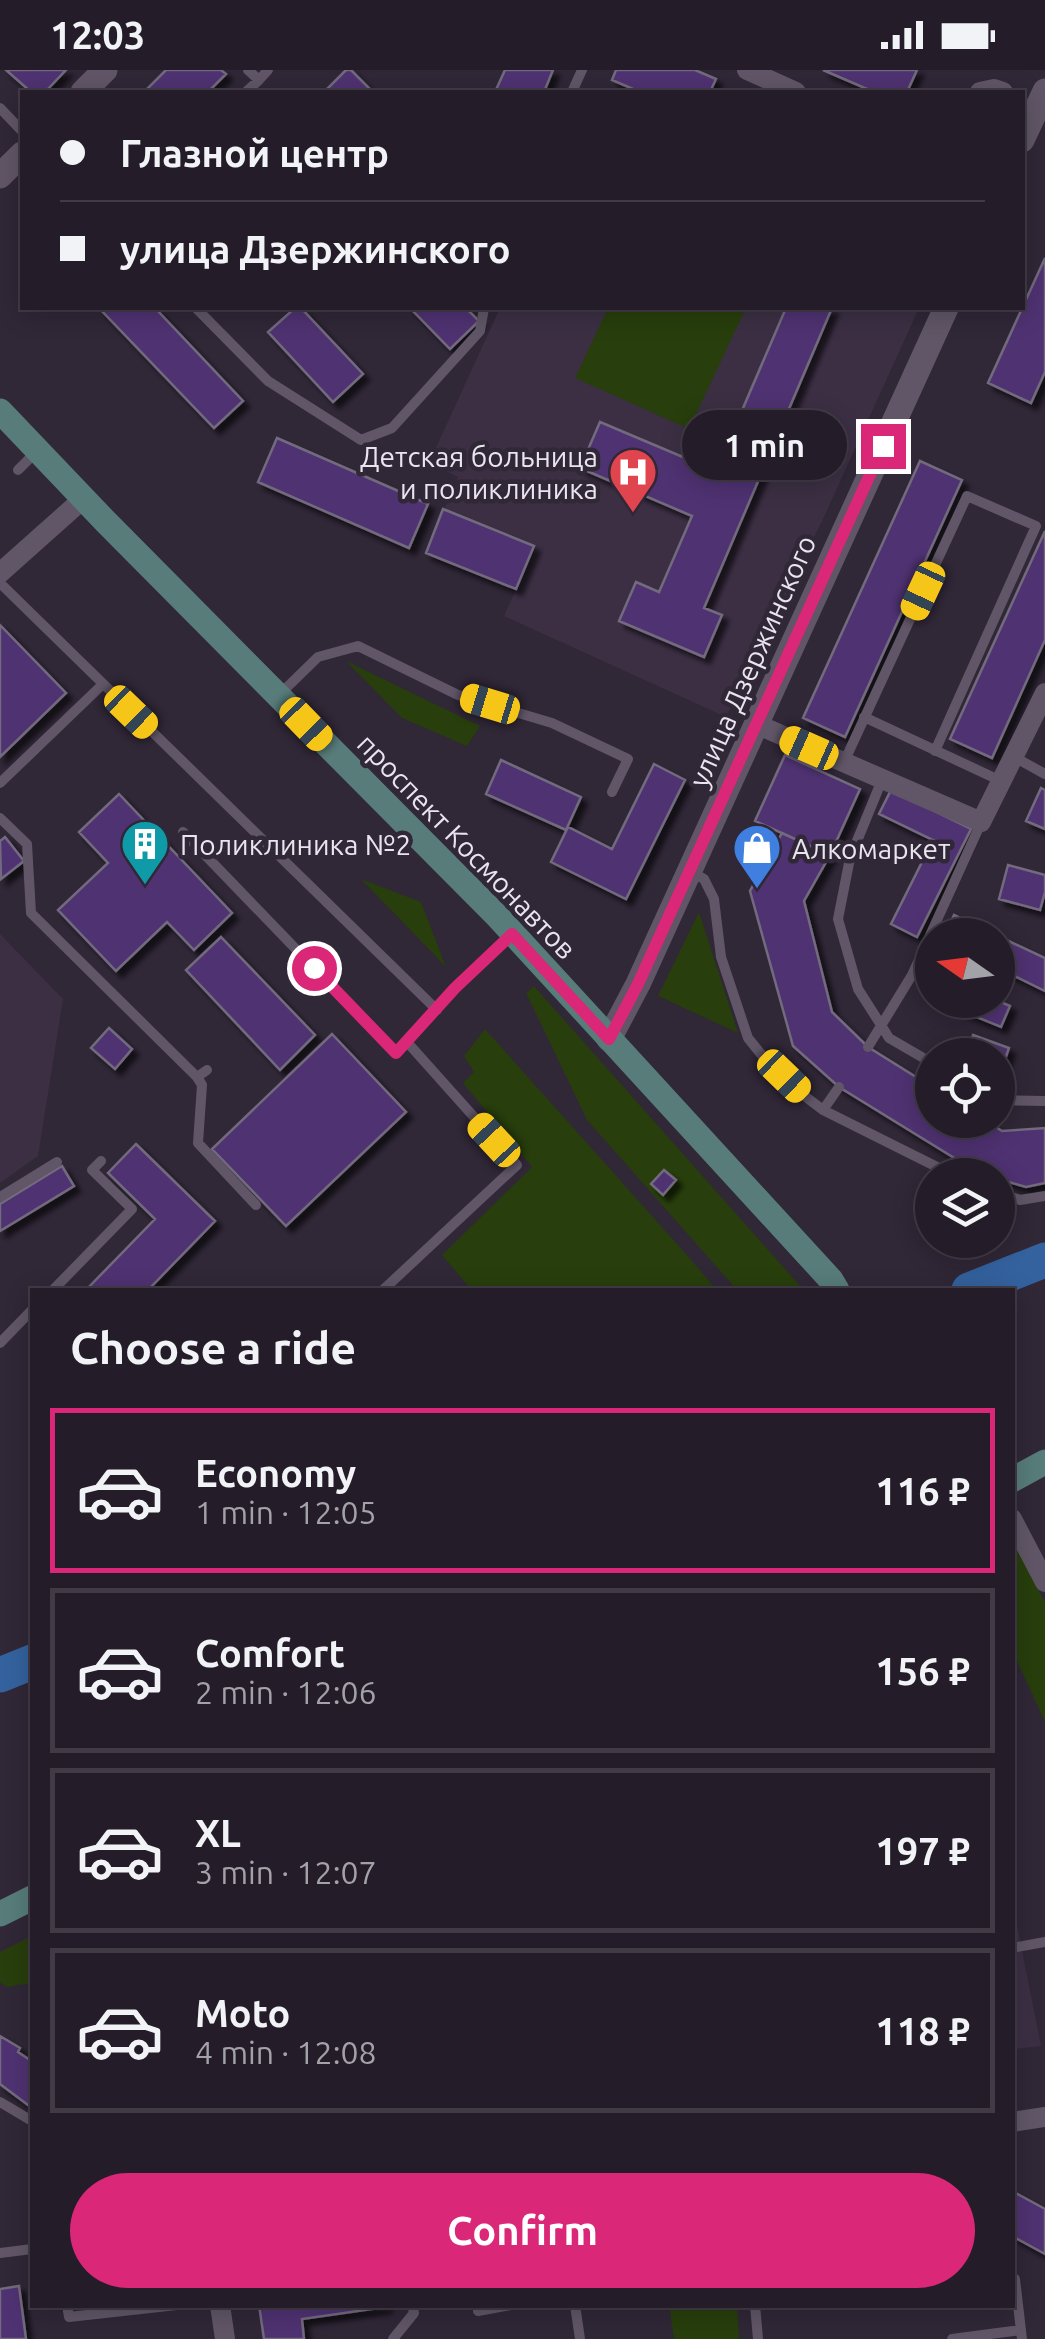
<!DOCTYPE html>
<meta charset="utf-8">
<style>
body{margin:0;font-family:Ubuntu,sans-serif;background:#302a35;color:#f1f3f6;height:100vh;display:flex;flex-direction:column;font-size:38px;white-space:nowrap}
*{box-sizing:border-box;margin:0}
p{font-size:32px;color:#a3a2a8}
.icon{flex:none;width:55px;height:55px;fill:none;stroke:currentColor;stroke-width:2;stroke-linecap:round;stroke-linejoin:round}
.map{position:relative;flex:1;overflow:hidden}
.side{position:absolute;left:30px;top:1218px;width:985px;height:1020px;display:flex;flex-direction:column;background:#241d29;border-radius:0px;box-shadow:0 5px 25px #0003,0 0 0 2px #413b46}
.side>*{flex:none}
.top-card{position:absolute;left:20px;top:20px;width:1005px;height:220px;border-radius:0px;box-shadow:0 5px 25px #0003,0 0 0 2px #413b46;display:grid;align-content:center;height:220px;padding:0 40px;background:#241d29}
.needle{width:65px;rotate:284deg}
.fabs{position:absolute;left:915px;top:848px;display:grid;gap:20px}
.fabs a{display:grid;place-items:center;width:100px;height:100px;border-radius:50%;background:#241d29;box-shadow:0 5px 25px #0003,0 0 0 2px #413b46;font-size:50px}
.end{position:absolute;width:45px;height:45px;margin:-22px;border:12px solid #db2777;background:#fff;box-shadow:0 0 0 5px #fff}
.from{border-radius:50%}
.bubble{position:absolute;height:70px;border-radius:35px;background:#241d29;box-shadow:0 5px 25px #0003,0 0 0 2px #413b46;font-size:32px;font-weight:700;line-height:70px;text-align:center}
.car{position:absolute;width:30px;height:60px;margin:-30px -15px;border-radius:12px;box-shadow:0 0 8px 2px #0007;background:linear-gradient(#f5c518 24%,#345 0 40%,#f5c518 0 76%,#345 0 86%,#f5c518 0)}
.top-card b{display:flex;align-items:center;gap:35px;height:95px;font-size:38px}
.top-card b+b{border-top:2px solid #413b46}
.top-card i{width:25px;height:25px;background:#f1f3f6}
ul{padding:0;list-style:none}
li{display:flex;align-items:center;gap:30px;height:165px;margin:0 20px 15px;padding:0 20px;border:5px solid #413b46;border-radius:0px}
li div{flex:1}
li b{display:block;font-size:38px}
li em{font-style:normal;font-weight:700}
li.active{border-color:#db2777}
li>.icon{width:90px;height:90px;stroke-width:1.5}
h2{padding:0 40px;font-size:45px;line-height:120px}
.action{display:flex;gap:20px;margin-top:auto;padding:20px 40px}
.action a{flex:1;height:115px;border-radius:60px;background:#db2777;color:#fff;font-size:40px;font-weight:700;line-height:115px;text-align:center}
.status{display:flex;justify-content:space-between;align-items:center;height:70px;padding:0 50px;background:#241d29;direction:ltr}
.status svg{height:28px;fill:currentColor}
.map>svg:first-child{display:block}
</style>
<div class="status"><b>12:03</b><svg viewBox="0 0 49 12"><path d="M0 12V9h3v3zM5 12V6h3v6zM10 12V3h3v9zM15 12V0h3v12zM26 1h20v11H26zM47 4h2v5h-2z"/></svg></div>
<div class="map">
<svg width="1045" height="2269" viewBox="0 0 1045 2269">
<defs>
<filter id="shadow"><feDropShadow dx="6" dy="6" stdDeviation="2.5" flood-color="#0009"/></filter>
</defs>
<rect width="100%" height="100%" fill="#302737"/>
<path fill="#3c2f44" d="M 500,238 L 919,238 L 823,449 L 726,647 L 504,546 L 516,519 L 426,483 L 458,407 L 429,393 Z
M 0,864 L 63,929 L 38,1086 L 0,1113 Z
M 1012,1830 L 1041,1976 L 1013,1979 L 1012,1979 Z"/>
<path fill="#283e0c" d="M 608,238 L 746,238 L 689,359 L 575,308 Z
M 346,591 L 480,656 L 467,676 L 402,648 Z
M 361,809 L 421,832 L 446,897 Z
M 699,842 L 738,963 L 658,926 Z
M 534,916 L 802,1218 L 737,1220 L 587,1050 L 526,923 Z
M 485,959 L 694,1193 L 715,1218 L 470,1218 L 442,1185 L 532,1097 L 463,1013 L 474,1002 L 464,986 Z
M 1012,1470 L 1045,1532 L 1045,1652 L 1013,1582 Z
M 32,1866 L 32,1913 L 6,1917 L 0,1912 L 0,1882 Z
M 669,2235 L 737,2235 L 739,2269 L 674,2269 Z"/>
<g fill="none" stroke-linecap="round" stroke-linejoin="round">
<path stroke="#34629e" stroke-width="35" d="M 969,1220 L 1045,1190
M 0,1605 L 32,1592"/>
</g>
<path fill="#503172" stroke="#726a7d" stroke-width="2.5" filter="url(#shadow)" d="M 6,0 L 66,0 L 45,22 L 31,22 Z
M 166,0 L 221,0 L 226,4 L 208,22 L 144,22 Z
M 346,0 L 351,0 L 370,19 L 366,22 L 332,22 L 328,18 Z
M 505,0 L 553,0 L 544,22 L 495,22 Z
M 616,0 L 695,0 L 716,9 L 710,22 L 640,22 L 612,10 Z
M 823,0 L 917,0 L 907,22 L 874,22 Z
M 1045,188 L 1045,302 L 1031,333 L 988,313 Z
M 99,238 L 155,238 L 243,331 L 214,358 Z
M 295,238 L 301,238 L 363,304 L 333,332 L 268,262 Z
M 410,238 L 466,238 L 479,251 L 450,279 Z
M 786,238 L 832,238 L 704,538 L 722,545 L 704,587 L 619,551 L 636,512 L 659,522 L 692,446 L 580,398 L 600,352 L 716,401 Z
M 277,368 L 428,434 L 409,478 L 258,412 Z
M 920,391 L 962,410 L 845,667 L 803,648 Z
M 443,439 L 534,476 L 516,519 L 426,483 Z
M 1045,461 L 1045,570 L 992,688 L 950,669 Z
M 0,555 L 66,623 L 0,687 Z
M 785,685 L 860,719 L 830,785 L 755,751 Z
M 501,690 L 581,727 L 566,760 L 486,724 Z
M 654,694 L 685,710 L 626,829 L 551,792 L 568,757 L 612,779 Z
M 1041,718 L 1045,720 L 1045,759 L 1026,751 Z
M 891,720 L 971,759 L 917,867 L 891,854 L 933,770 L 879,744 Z
M 119,724 L 232,843 L 194,880 L 167,852 L 116,901 L 58,840 L 108,793 L 79,762 Z
M 782,763 L 830,785 L 804,831 L 832,942 L 868,977 L 932,1017 L 932,1050 L 985,1050 L 1002,1061 L 1045,1058 L 1045,1113 L 1026,1117 L 998,1109 L 998,1105 L 982,1105 L 839,1017 L 793,976 L 750,821 Z
M 5,767 L 24,791 L 1,809 L 0,771 Z
M 1008,795 L 1045,805 L 1045,822 L 1040,840 L 999,829 Z
M 954,845 L 996,865 L 945,865 Z
M 998,866 L 1045,888 L 1045,921 L 998,898 Z
M 221,867 L 315,965 L 280,1000 L 186,900 Z
M 935,930 L 996,930 L 1010,936 L 1001,957 Z
M 109,958 L 132,979 L 115,999 L 91,978 Z
M 332,964 L 406,1042 L 286,1156 L 212,1079 Z
M 973,965 L 1009,978 L 1000,1004 L 998,1003 L 998,985 L 966,985 Z
M 136,1074 L 215,1151 L 148,1220 L 86,1220 L 155,1149 L 108,1103 Z
M 62,1096 L 74,1116 L 0,1161 L 0,1134 Z
M 664,1100 L 676,1110 L 663,1125 L 651,1114 Z
M 0,1966 L 20,1978 L 18,1982 L 30,1990 L 32,1987 L 32,2038 L 0,2014 Z
M 1012,2121 L 1045,2139 L 1045,2184 L 1012,2166 Z
M 19,2216 L 26,2269 L 0,2269 L 0,2219 Z
M 259,2235 L 386,2235 L 386,2237 L 302,2249 L 304,2269 L 264,2269 Z"/>
<g fill="none" stroke-linecap="round" stroke-linejoin="round">
<path stroke="#605667" stroke-width="10" d="M 248,0 L 259,10 L 268,0
M 246,22 L 259,10
M 572,22 L 582,0
M 0,38 L 22,61
M 196,238 L 268,311 L 361,370 L 392,358 L 480,261 L 484,238
M 18,400 L 37,381
M 0,513 L 437,940
M 279,625 L 318,587 L 358,576 L 458,625 L 552,653 L 628,689 L 612,722
M 864,647 L 1001,711
M 1014,687 L 1045,704
M 844,692 L 967,426 L 1036,456 L 935,681
M 882,710 L 850,788 L 838,849 L 858,919 L 881,955 L 889,968 L 932,993
M 0,713 L 103,614
M 0,748 L 27,774 L 31,843 L 197,1007 L 207,1000
M 183,762 L 396,983 L 455,918 L 512,864
M 689,801 L 704,809 L 714,829 L 721,887 L 748,968 L 765,989 L 802,1024 L 823,1040 L 953,1105
M 868,977 L 912,905 L 981,753
M 197,1007 L 202,1015 L 198,1073 L 256,1135
M 998,1030 L 1045,1031
M 823,1040 L 839,1017
M 998,1122 L 1020,1130 L 1045,1126
M 0,1127 L 57,1092
M 53,1220 L 132,1139 L 92,1100 L 101,1091
M 383,1220 L 517,1095 L 407,972
M 0,1273 L 32,1240
M 1012,1878 L 1045,1872
M 0,2032 L 32,2051
M 0,2183 L 32,2179
M 1012,2208 L 1015,2209 L 1022,2269
M 67,2235 L 69,2247 L 177,2235
M 575,2235 L 580,2269
M 755,2235 L 758,2269
M 478,2241 L 511,2235
M 393,2269 L 414,2243 L 412,2235
M 952,2269 L 1021,2260"/>
<path stroke="#605667" stroke-width="20" d="M 747,0 L 796,22
M 980,22 L 994,19 L 1003,22
M 0,503 L 83,429
M 756,654 L 981,752 L 1045,623
M 1012,1449 L 1045,1512
M 1012,2052 L 1045,2047
M 220,2235 L 225,2269"/>
<path stroke="#605667" stroke-width="25" d="M 83,22 L 105,0
M 1022,70 L 1045,21
M 0,106 L 22,84
M 609,969 L 638,914 L 946,238"/>
<path stroke="#577c7a" stroke-width="25" d="M 0,341 L 106,452 L 498,847 L 831,1210 L 837,1220
M 1012,1410 L 1045,1392
M 0,1844 L 32,1828"/>
</g>
<g fill="none" stroke-linecap="round" stroke-linejoin="round">
<path stroke="#db2777" stroke-width="12" d="M 314,898 L 396,983 L 455,918 L 512,864 L 609,969 L 638,914 L 883,376"/>
</g>
<defs>
<g id="hospital-pin" transform="scale(2.5)"><path d="M0 17L-7.5 6A9.5 9.5 0 1 1 7.5 6Z" fill="#e0444e" stroke="#302737"/><path d="M-5-5h3v3.5h4V-5h3V5h-3V1.5h-4V5h-3Z" fill="#fff"/></g>
<g id="building-pin" transform="scale(2.5)"><path d="M0 17L-7.5 6A9.5 9.5 0 1 1 7.5 6Z" fill="#0f9aa8" stroke="#302737"/><path d="M-4-6H4V6H1V3H-1V6H-4ZM-2.5-4.3h1.7v1.8h-1.7ZM.8-4.3h1.7v1.8H.8ZM-2.5-1h1.7V.8h-1.7ZM.8-1h1.7V.8H.8Z" fill="#fff"/></g>
<g id="shop-pin" transform="scale(2.5)"><path d="M0 17L-7.5 6A9.5 9.5 0 1 1 7.5 6Z" fill="#3f7fe0" stroke="#302737"/><path d="M-5-2.5h2.3a2.7 3.5 0 0 1 5.4 0H5L5.5 6h-11ZM-1.5-2.5h3a1.5 2.3 0 0 0-3 0Z" fill="#fff"/></g>
</defs>
<g fill-rule="evenodd">
<use href="#hospital-pin" x="633" y="402"/>
<use href="#building-pin" x="145" y="774"/>
<use href="#shop-pin" x="757" y="778"/>
</g>
<g text-anchor="middle" dominant-baseline="central" stroke-width="9" stroke-linejoin="round" paint-order="stroke">
<g font-size="28" fill="#eae4ef" stroke="#302737" text-anchor="start">
<text x="598" y="386" text-anchor="end">Детская больница<tspan x="598" dy="32">и поликлиника</tspan></text>
<text x="180" y="774">Поликлиника №2</text>
<text x="792" y="778">Алкомаркет</text>
</g>
<g font-size="28" fill="#eae4ef" stroke="#302737">
<text transform="translate(752 591) rotate(-66)">улица Дзержинского</text>
<text transform="translate(467 776) rotate(46)">проспект Космонавтов</text>
</g>
</g>
</svg>
<div class="fabs">
<a><svg class="needle" viewBox="-14 -14 28 28"><path d="M0-13l5 13h-10z" fill="#e53935"/><path d="M0 13l5-13h-10z" fill="#a3a2a8"/></svg></a>
<a><svg class="icon" aria-label="locate" viewBox="0 0 24 24"><circle cx="12" cy="12" r="6"/><path d="M12 2v4M12 18v4M2 12h4M18 12h4"/></svg></a>
<a><svg class="icon" aria-label="layers" viewBox="0 0 24 24"><path d="M12 4l9 5-9 5-9-5zM3 14l9 5 9-5"/></svg></a>
</div>
<i class="end from" style="left:314px;top:898px"></i>
<i class="end" style="left:883px;top:376px"></i>
<div class="bubble" style="left:682px;top:340px;width:165px">1 min</div>
<i class="car" style="left:923px;top:521px;rotate:205deg"></i>
<i class="car" style="left:490px;top:634px;rotate:287deg"></i>
<i class="car" style="left:131px;top:642px;rotate:134deg"></i>
<i class="car" style="left:306px;top:654px;rotate:136deg"></i>
<i class="car" style="left:809px;top:678px;rotate:294deg"></i>
<i class="car" style="left:784px;top:1006px;rotate:134deg"></i>
<i class="car" style="left:494px;top:1070px;rotate:317deg"></i>
<div class="top-card">
<b><i class="from"></i>Глазной центр</b>
<b><i></i>улица Дзержинского</b>
</div>
<section class="side">
<h2>Choose a ride</h2>
<ul>
<li class="active"><svg class="icon" aria-label="car" viewBox="0 0 24 24"><path d="M5 17H2v-5l4-1 3-4h7l3 4 3 1v5h-3M9 17h6M6 11h13"/><circle cx="7" cy="17" r="2"/><circle cx="17" cy="17" r="2"/></svg><div><b>Economy</b><p>1 min · 12:05</p></div><em>116 ₽</em></li>
<li><svg class="icon" aria-label="car" viewBox="0 0 24 24"><path d="M5 17H2v-5l4-1 3-4h7l3 4 3 1v5h-3M9 17h6M6 11h13"/><circle cx="7" cy="17" r="2"/><circle cx="17" cy="17" r="2"/></svg><div><b>Comfort</b><p>2 min · 12:06</p></div><em>156 ₽</em></li>
<li><svg class="icon" aria-label="car" viewBox="0 0 24 24"><path d="M5 17H2v-5l4-1 3-4h7l3 4 3 1v5h-3M9 17h6M6 11h13"/><circle cx="7" cy="17" r="2"/><circle cx="17" cy="17" r="2"/></svg><div><b>XL</b><p>3 min · 12:07</p></div><em>197 ₽</em></li>
<li><svg class="icon" aria-label="car" viewBox="0 0 24 24"><path d="M5 17H2v-5l4-1 3-4h7l3 4 3 1v5h-3M9 17h6M6 11h13"/><circle cx="7" cy="17" r="2"/><circle cx="17" cy="17" r="2"/></svg><div><b>Moto</b><p>4 min · 12:08</p></div><em>118 ₽</em></li>
</ul>
<div class="action"><a>Confirm</a></div>
</section>
</div>
